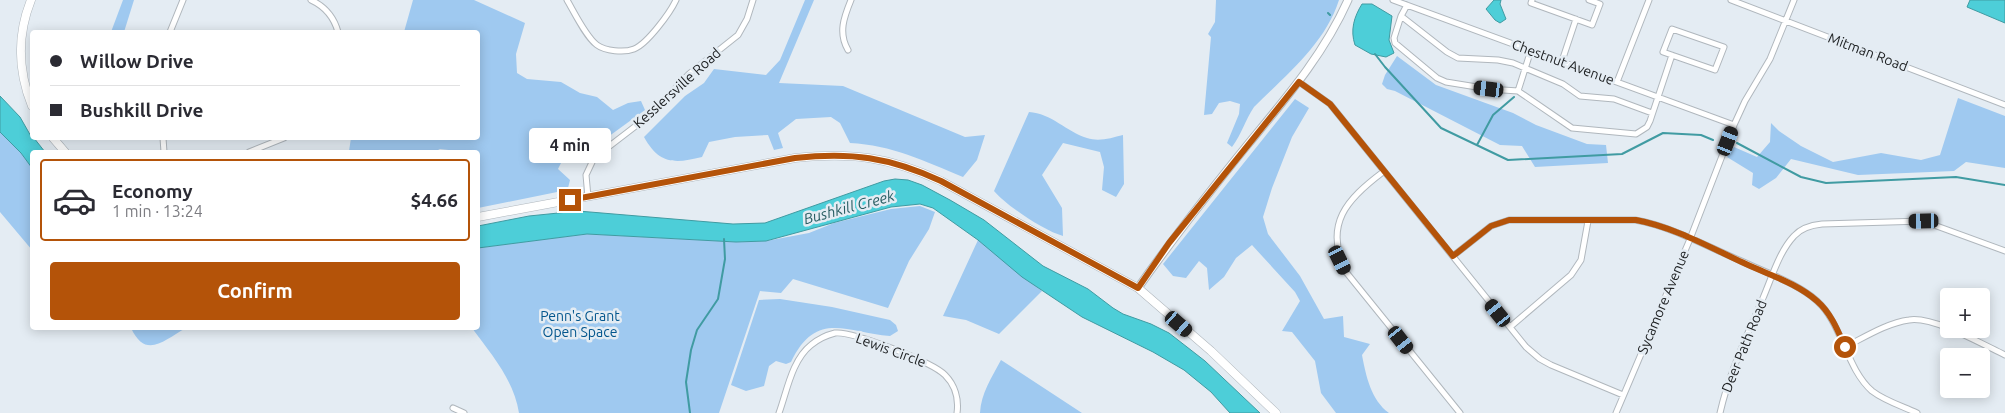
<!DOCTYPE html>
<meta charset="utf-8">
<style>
body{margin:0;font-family:Ubuntu,sans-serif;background:#f7f7f7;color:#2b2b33;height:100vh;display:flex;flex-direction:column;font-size:19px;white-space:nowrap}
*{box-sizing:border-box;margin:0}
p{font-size:16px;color:#7c7c81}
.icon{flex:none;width:28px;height:28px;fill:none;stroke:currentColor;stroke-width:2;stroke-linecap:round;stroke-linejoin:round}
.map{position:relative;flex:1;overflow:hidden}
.panel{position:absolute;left:30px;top:150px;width:450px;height:180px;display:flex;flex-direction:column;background:#fff;border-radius:5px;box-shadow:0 2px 12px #0003}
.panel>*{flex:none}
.banner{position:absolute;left:30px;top:30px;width:450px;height:110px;border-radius:5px;box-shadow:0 2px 12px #0003;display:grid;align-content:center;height:110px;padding:0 20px;background:#fff}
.controls{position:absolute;left:1940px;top:288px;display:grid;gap:10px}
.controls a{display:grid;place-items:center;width:50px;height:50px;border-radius:5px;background:#fff;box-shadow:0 2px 12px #0003;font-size:25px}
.end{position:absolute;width:22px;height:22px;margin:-11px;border:6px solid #b45309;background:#fff;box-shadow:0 0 0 2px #fff}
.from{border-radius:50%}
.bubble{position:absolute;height:35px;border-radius:5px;background:#fff;box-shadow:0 2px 12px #0003;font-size:16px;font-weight:600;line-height:35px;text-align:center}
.car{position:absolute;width:15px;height:30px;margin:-15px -8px;border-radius:6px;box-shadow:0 0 4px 1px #0007;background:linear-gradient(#222 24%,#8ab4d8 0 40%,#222 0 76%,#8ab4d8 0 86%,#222 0)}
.banner b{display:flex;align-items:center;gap:18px;height:48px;font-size:19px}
.banner b+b{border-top:1px solid #e1e1e2}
.banner i{width:12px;height:12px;background:#2b2b33}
ul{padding:9px 0 0;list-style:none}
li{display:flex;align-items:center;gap:15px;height:82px;margin:0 10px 8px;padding:0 10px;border:2px solid #e1e1e2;border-radius:5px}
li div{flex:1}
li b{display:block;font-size:19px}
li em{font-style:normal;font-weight:600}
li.current{border-color:#b45309}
li>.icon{width:45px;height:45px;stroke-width:1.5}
.action{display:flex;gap:10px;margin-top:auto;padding:10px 20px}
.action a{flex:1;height:58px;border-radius:5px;background:#b45309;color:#fff;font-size:20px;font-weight:600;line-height:58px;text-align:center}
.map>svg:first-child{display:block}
</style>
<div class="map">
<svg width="2005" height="413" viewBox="0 0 2005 413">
<rect width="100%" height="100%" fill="#e4ecf3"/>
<path fill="#9fc9f0" d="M 123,0 L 134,0 L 124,32 L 111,32 Z
M 413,0 L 474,0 L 525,23 L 516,54 L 517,73 L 527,79 L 561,82 L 580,93 L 597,97 L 613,110 L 628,103 L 641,101 L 645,110 L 590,150 L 583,159 L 566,153 L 558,169 L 570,180 L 568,188 L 562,191 L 478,208 L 478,152 L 457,152 L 457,151 L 440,149 L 434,152 L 343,152 L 349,151 L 351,138 L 478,138 L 478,32 L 404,32 Z
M 805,0 L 814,0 L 779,83 L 843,86 L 965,137 L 985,135 L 977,160 L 963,177 C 924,161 892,145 850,143 L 840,123 L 831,117 L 796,119 L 778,133 L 783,148 L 774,150 L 768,135 L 735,137 L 709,142 L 702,157 C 674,164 659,164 644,137 L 685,96 L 704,83 L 714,69 L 766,75 L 780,60 Z
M 1216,0 L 1339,0 C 1325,44 1286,75 1254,107 C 1245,120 1242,134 1232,147 L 1227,143 L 1239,114 L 1240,104 L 1230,101 L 1219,103 L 1212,114 L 1204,115 L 1211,37 L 1208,34 L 1215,22 Z
M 1397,56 L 1436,85 L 1513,113 L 1536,125 L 1587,144 L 1606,145 L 1608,163 L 1535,167 L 1522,146 L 1500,145 L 1395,91 L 1387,89 L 1382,84 L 1385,75 Z
M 1958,98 L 2005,116 L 2005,168 L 1966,162 L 1954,171 L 1858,175 L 1791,159 L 1776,178 L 1759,189 L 1752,185 L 1753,173 L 1727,157 L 1734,147 L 1757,157 L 1770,142 L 1771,123 L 1779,131 L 1801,146 L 1833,162 L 1881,153 L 1921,160 L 1940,155 Z
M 1295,99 L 1309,108 L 1292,137 L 1272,188 L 1263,217 L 1268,234 L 1300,276 L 1324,319 L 1343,316 L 1344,337 L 1370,344 L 1362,355 C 1366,376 1371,400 1389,413 L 1336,413 L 1321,393 L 1315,361 L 1292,332 L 1282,331 L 1300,301 L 1295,292 L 1252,245 L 1236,258 L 1224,277 L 1209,290 L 1207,268 L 1199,261 L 1186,278 L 1173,276 L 1163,264 Z
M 1029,112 C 1051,113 1067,132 1087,138 C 1099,142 1111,138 1123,135 L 1124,184 L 1116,197 L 1102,190 L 1104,167 L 1100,152 L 1063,143 L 1042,175 L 1062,208 L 1063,236 C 1044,231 1007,206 994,191 Z
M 0,132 L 21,153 L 32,168 L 32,250 L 0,212 Z
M 920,206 L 935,212 L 929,229 L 909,261 L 888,308 L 793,279 L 781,293 L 760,291 L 719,413 L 519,413 C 514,380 491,354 472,328 L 478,328 L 478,248 L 587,234 L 736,242 L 766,241 L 809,233 L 834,223 L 891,209 Z
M 978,240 L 1042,291 L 999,334 L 966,320 L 943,316 Z
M 780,299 L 832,307 L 890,320 L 896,325 L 898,331 L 890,336 C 845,332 816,310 791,362 L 786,364 L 776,361 L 769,366 L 764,386 L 746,391 L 731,385 L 759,300 Z
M 131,328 L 186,328 C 164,340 146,360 131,328 Z
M 1001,360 L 1082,413 L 980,413 C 981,393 992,377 1001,360 Z"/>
<path fill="#4dced8" stroke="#409ba2" d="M 1494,0 L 1501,0 L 1500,4 L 1506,19 L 1500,23 L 1495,20 L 1486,9 Z
M 1970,0 L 2005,0 L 2005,23 L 1967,7 Z
M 1362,4 L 1372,4 L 1392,16 L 1389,40 L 1394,53 L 1386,57 L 1371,54 L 1355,45 C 1350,30 1354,17 1362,4 Z
M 0,96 L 20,117 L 32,138 L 34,138 L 45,152 L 32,152 L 32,168 L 21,153 L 0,132 Z
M 895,179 L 908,180 L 922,185 L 950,200 L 984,220 L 1043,266 L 1088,289 L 1113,308 L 1123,314 L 1151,324 L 1169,333 L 1205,361 L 1260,413 L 1230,413 L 1211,392 L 1184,370 L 1153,352 L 1082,317 L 1022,277 L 978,240 L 933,208 L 920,204 L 891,207 L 766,241 L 736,242 L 587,234 L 478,248 L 478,226 L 529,216 L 578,211 L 733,224 L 765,223 L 884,181 Z"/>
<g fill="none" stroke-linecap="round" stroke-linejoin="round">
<path stroke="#409ba2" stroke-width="2" d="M 1328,13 L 1330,15
M 1375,54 L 1385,67 L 1441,128 L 1508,160 L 1622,154 L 1663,133 L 1701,135 L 1713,140
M 1737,143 L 1801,177 L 1826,183 L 1956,177 L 2005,185
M 1477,145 L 1493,115 L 1514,97
M 690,413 L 686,382 L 691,350 L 697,330 L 718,299 L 725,259 L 724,239"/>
<g stroke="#b0b7bd" stroke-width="7">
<path id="minor" d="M 311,0 C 326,7 334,17 338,32
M 567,0 C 574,12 586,37 597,45 C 605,51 624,53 634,49 C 647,44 670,13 676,0
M 1393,0 L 1734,125
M 1532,0 L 1531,3 L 1592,25 L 1600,4 L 1589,0
M 1731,0 L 2005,105
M 1407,5 L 1401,16 L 1447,52 L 1458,58 L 1498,60 L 1513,63 L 1563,84 L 1580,96 L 1614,99 L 1652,113
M 1401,16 L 1394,38 L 1395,43 L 1437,78 L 1446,82 L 1489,89 L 1518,91 L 1531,50
M 1672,29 L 1724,47 L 1715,70 L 1663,52 Z
M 170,32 L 183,0
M 848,50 C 838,33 844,17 851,0
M 1562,61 L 1576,19
M 1299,82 L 1330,104 L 1526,347 L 1540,359 L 1551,365 L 1623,395
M 1617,82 L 1649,0
M 1518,91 L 1572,128 L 1636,134 L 1647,127 L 1650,121 L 1672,55
M 163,138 L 164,152
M 249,152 L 284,138
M 1383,172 C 1347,199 1323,224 1346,272 L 1460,413
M 588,197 L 586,175 L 594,158 L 650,115 L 689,74 L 738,35 L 747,19 L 753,0
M 1453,256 L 1491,226 L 1509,220 L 1635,220 C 1671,226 1706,246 1739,260 C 1764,272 1804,285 1822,306 C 1843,330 1848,370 1872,391 C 1885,401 1902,406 1917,413
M 1510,327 L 1571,275 L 1581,260 L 1588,221
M 1845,347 C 1865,337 1887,323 1909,320 C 1933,316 1982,344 2005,355
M 453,408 L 464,413
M 779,413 C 787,391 792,360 811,345 C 817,340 827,335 835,333 C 853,331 932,362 945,375 C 955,385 959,399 957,413
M 1616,413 L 1690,239 L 1734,125 L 1745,101 L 1770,59 L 1794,0
M 1720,413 C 1729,373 1747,336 1763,298 C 1772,277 1779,252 1794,236 C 1801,228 1812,225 1822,224 L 1923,221 L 2005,251"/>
</g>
<g stroke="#b0b7bd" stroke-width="9">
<path id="tertiary" d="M 1138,288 C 1173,238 1210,191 1249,143 C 1286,98 1324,54 1348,0"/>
</g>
<g stroke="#b0b7bd" stroke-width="9">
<path id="secondary" d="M 31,0 C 17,35 18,71 32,106
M 53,138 L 65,152
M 478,217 L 795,158 C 852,152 889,157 941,181 L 1138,288 L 1211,351 L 1276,413"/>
</g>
<use href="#minor" stroke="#fff" stroke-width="5"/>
<use href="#tertiary" stroke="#fff" stroke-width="7"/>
<use href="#secondary" stroke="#fff" stroke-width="8"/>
</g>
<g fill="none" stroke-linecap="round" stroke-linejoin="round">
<path stroke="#b45309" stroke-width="6" d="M 570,200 L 795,158 C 851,152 889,157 941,181 L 1138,288 L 1169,243 L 1299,82 L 1330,104 L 1453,256 L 1491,226 L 1509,220 L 1636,220 C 1674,227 1711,248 1746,264 C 1770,275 1798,284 1817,301 C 1831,313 1838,331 1845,347"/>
</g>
<g text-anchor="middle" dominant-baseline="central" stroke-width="5" stroke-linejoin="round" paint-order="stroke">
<g font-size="14" fill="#202325" stroke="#e4ecf3">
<text transform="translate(1868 52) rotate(21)">Mitman Road</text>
<text transform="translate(1563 62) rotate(20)">Chestnut Avenue</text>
<text transform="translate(677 88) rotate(-42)">Kesslersville Road</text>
<text transform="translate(1663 302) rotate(-67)">Sycamore Avenue</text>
<text transform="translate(1744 346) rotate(-68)">Deer Path Road</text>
<text transform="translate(891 350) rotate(20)">Lewis Circle</text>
</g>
<g font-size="14" fill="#03568d" stroke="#e4ecf3">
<text x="580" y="316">Penn's Grant<tspan x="580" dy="16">Open Space</tspan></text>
</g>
<g font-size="15" font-style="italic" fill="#265c61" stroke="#e4ecf3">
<text transform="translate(849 207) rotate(-15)">Bushkill Creek</text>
</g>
</g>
</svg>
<div class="controls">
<a>+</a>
<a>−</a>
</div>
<i class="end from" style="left:1845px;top:347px"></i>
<i class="end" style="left:570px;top:200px"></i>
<div class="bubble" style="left:529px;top:128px;width:82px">4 min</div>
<i class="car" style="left:1489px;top:89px;rotate:277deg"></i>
<i class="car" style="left:1728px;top:141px;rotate:21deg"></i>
<i class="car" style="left:1924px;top:221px;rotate:269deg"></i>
<i class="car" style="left:1340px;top:260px;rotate:154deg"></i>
<i class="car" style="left:1498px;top:313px;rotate:321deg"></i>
<i class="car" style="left:1179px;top:324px;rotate:131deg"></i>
<i class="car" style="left:1401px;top:340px;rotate:142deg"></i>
<div class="banner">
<b><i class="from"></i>Willow Drive</b>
<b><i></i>Bushkill Drive</b>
</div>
<section class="panel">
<ul>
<li class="current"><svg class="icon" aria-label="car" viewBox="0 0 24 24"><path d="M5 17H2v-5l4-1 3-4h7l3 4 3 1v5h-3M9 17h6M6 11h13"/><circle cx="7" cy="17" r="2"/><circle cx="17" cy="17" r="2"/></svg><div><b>Economy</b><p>1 min · 13:24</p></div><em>$4.66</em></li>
</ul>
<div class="action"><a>Confirm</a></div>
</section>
</div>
